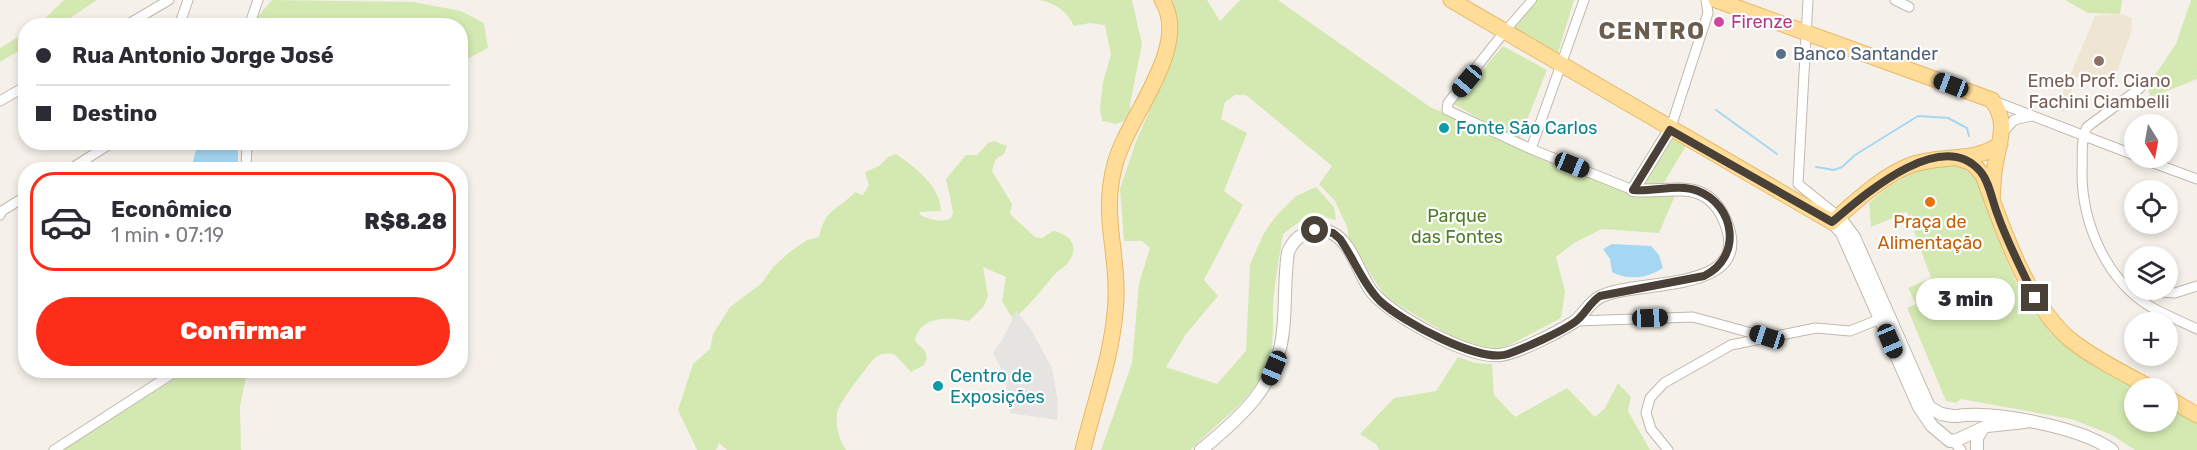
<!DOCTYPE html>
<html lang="pt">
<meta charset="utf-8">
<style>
body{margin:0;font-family:Rubik,sans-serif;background:#f2f2f3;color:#2b2b33;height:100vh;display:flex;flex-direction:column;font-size:22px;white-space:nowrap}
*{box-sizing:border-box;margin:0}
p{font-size:20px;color:#7c7c81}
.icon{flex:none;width:33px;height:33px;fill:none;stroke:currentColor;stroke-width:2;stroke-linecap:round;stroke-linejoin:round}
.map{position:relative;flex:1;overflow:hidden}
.drawer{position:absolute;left:18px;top:162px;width:450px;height:216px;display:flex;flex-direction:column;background:#fff;border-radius:24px;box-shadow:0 3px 9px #0003}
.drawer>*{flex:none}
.hud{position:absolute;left:18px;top:18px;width:450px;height:132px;border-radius:24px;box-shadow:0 3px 9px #0003;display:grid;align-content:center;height:132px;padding:0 18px;background:#fff}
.needle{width:39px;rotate:169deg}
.tools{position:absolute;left:2124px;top:114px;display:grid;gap:12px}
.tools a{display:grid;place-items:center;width:54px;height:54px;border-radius:50%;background:#fff;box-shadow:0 3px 9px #0003;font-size:30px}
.end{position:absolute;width:27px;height:27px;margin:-14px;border:8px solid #494137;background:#fff;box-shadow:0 0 0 3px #fff}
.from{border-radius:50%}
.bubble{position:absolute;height:42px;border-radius:21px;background:#fff;box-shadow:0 3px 9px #0003;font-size:20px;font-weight:800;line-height:42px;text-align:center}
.car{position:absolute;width:18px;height:36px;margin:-18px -9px;border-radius:8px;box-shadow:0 0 4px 2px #0007;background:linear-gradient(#222 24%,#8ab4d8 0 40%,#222 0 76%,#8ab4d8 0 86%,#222 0)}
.hud b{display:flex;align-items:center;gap:21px;height:57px;font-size:22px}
.hud b+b{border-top:2px solid #e1e1e2}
.hud i{width:15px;height:15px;background:#2b2b33}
ul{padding:10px 0 0;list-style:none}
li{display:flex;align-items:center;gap:18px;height:99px;margin:0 12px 9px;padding:0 6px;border:3px solid transparent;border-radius:24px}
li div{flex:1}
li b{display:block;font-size:22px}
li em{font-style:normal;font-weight:800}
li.current{border-color:#fc2e19}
li>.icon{width:54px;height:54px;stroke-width:1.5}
.button{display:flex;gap:12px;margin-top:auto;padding:12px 18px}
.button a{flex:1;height:69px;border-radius:36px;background:#fc2e19;color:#fff;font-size:24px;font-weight:800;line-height:69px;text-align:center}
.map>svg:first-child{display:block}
</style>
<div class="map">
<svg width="2197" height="450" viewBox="0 0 2197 450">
<rect width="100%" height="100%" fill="#f5f1ea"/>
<path fill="#eee5d3" d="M 2120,14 L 2132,18 L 2131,33 L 2111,89 L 2077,77 L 2064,112 L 2057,107 L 2095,16 Z"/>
<path fill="#d4e9b2" d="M 64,0 L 97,0 L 60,25 L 38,25 Z
M 272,0 L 413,2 L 461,11 L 484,23 L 488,48 L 461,62 L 460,26 L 254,26 L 254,21 Z
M 1040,0 L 1132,0 L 1142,44 L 1130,105 L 1131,112 L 1128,119 L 1116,124 L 1102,121 L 1100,109 L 1103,82 L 1111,55 L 1105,25 L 1090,23 L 1074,26 C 1067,11 1056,4 1040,0 Z
M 1168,0 L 1207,0 L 1220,21 L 1240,0 L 1278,0 L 1430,107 L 1630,191 L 1676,193 L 1659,233 L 1602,229 L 1574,243 L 1556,257 L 1565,291 L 1561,318 L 1504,348 L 1486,350 L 1463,343 L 1385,297 L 1349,240 L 1347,227 L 1335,201 L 1319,184 L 1332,166 L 1246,95 L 1235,95 L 1225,102 L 1221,119 L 1247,133 L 1224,191 L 1243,205 L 1204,280 L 1218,296 L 1186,334 L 1166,367 L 1217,384 L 1246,351 L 1250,264 L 1264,233 L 1276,216 L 1296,196 L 1316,187 L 1334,207 L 1336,220 L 1310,214 L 1283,234 C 1280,254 1276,273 1274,293 C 1271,318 1277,346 1265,370 C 1248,404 1216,423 1191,450 L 1101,450 L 1132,363 L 1139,284 L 1150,248 L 1142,241 L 1124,241 L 1120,189 L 1135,144 L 1173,56 L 1174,37 Z
M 1535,0 L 1574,0 L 1557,56 L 1510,29 Z
M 2065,0 L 2122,0 L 2120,14 L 2088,13 Z
M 2191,0 L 2197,0 L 2197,79 L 2150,98 L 2148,85 L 2176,44 Z
M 25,33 L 25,47 L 0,62 L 0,48 Z
M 1503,46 L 1547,70 L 1519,140 L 1453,104 Z
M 1675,136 L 1687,144 L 1662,186 L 1646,185 L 1644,183 Z
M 994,141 L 1007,146 L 1004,154 L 996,159 L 992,171 L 1012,204 L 1010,214 L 1035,237 L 1042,238 L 1053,231 C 1069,234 1079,244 1070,260 C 1066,267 1058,270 1053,276 C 1041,291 1030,305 1015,318 L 1011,316 L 1002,301 L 1006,277 L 983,267 L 988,296 L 984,306 L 969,321 C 950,317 919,315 915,341 L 925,351 L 927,358 L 924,365 L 911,372 L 894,354 C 888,353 881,353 876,357 C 870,362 840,402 838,410 C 834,422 839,441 846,450 L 727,450 L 719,443 L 716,450 L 697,450 L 678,410 L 693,364 L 710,349 L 713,334 L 730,307 L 762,283 L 773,267 L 791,251 L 807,240 L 819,237 C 826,207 836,212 855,192 L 863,195 L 869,185 L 865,172 L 879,166 L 888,157 L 896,154 C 914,166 941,187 941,211 L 920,212 L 919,214 C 929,220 941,223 951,218 L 953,212 L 946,179 L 966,155 L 977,155 L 988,143 Z
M 1937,164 L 1960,165 L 1976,174 C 1996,227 2009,290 2051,331 C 2071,350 2115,373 2140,388 L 2134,388 L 2134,422 L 2168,422 L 2168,404 L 2197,421 L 2197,450 L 2135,450 L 2112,435 L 2071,419 L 1961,399 L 1956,403 L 1946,401 L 1907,308 L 1916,304 L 1908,288 L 1931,278 L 1907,212 L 1871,227 L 1869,203 C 1889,184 1912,172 1937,164 Z
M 1458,357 L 1475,363 L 1492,364 L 1494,395 L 1515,417 L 1567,388 L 1595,417 L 1605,408 L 1618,383 L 1631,397 L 1628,411 L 1650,450 L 1379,450 L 1376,444 L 1360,434 L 1394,398 L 1436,391 Z
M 187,371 L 247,371 L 240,407 L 241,450 L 62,450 Z"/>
<path fill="#e6e4e1" d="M 1016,311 L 1030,328 L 1052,368 L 1058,402 L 1057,420 L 1010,413 L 1005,377 L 993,353 L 1005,335 Z"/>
<path fill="#a6d7f2" d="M 206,143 L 234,143 L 238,151 L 238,169 L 191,169 L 196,150 Z
M 1612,244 L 1651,246 L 1659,255 L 1663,268 C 1648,278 1628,281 1612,272 L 1610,259 L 1603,249 Z"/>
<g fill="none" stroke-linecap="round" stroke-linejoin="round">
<path stroke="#a6d7f2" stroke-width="2" d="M 1716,110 L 1777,154
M 1816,167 L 1834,170 L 1842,167 L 1855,155 L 1918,116 L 1948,118 L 1967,128 L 1969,136"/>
<g stroke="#c1b8ac" stroke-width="10">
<path id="pedestrian" d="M 1505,31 L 1532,0"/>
</g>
<g stroke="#c1b8ac" stroke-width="11">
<path id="minor" d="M 1895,0 L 1909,7
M 125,26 L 169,0
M 179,26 L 188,0
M 249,26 L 258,0
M 1505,31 L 1448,103 L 1447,110 L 1531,149 L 1633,190
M 2140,88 L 2087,127 C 2080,141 2083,158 2082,173 C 2082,223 2106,280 2151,307 C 2166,315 2182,322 2197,329
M 0,101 L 26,86
M 1994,101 L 2134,155
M 1670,130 L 1708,13 L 1706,0
M 2003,132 L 2014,120 L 2031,116
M 1531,149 L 1584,0
M 2140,158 L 2197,179
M 69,170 L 113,142
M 246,170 L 247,142
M 1798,184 L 1808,0
M 1798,184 L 1839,217
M 0,215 L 2,211 L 26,196
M 2130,290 L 2175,293 L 2197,286
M 1576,321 L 1693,317 L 1766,337
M 1953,441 L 1961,450
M 54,450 L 178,370
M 1668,450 L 1651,429 L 1646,413 L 1650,398 L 1664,383 L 1731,345 L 1816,328 L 1850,331 L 1885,317"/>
</g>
<g stroke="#c1b8ac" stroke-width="14">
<path id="tertiary" d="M 1839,217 L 1854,237 L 1929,407 L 1941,414 L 1953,416
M 1832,222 L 1842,233 L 1919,407 L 1932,426 L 1950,441 L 1957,440 L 1987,426 L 2025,422
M 1957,416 C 1994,410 2082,428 2112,450
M 1201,450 C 1240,418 1278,385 1283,331 C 1286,305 1284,278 1288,252 C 1295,236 1313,223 1332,233 C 1352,243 1359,275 1372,292 C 1390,315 1470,359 1500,355 C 1518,353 1558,332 1574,322 C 1584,315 1588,303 1600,297 C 1637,278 1754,295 1726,223 C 1707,175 1671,194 1633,190 L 1670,130
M 1977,450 L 1977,438 L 1983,428"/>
</g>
<g stroke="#e6b867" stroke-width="17">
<path id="primary" d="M 1451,0 L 1832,222 C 1855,202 1882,176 1911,165 C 1940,154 1976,163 2000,144
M 1716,0 L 1992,100 C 2008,122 2000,137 1996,161 C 1993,173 1993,187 1992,200
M 1957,158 L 1972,163 L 1983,175 C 2002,227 2028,306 2072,341 C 2096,360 2124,373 2151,388
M 2168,398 L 2197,415
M 1083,450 C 1095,400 1114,351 1116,299 C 1118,250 1101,216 1115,164 C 1127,117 1192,47 1162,0"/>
</g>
<use href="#pedestrian" stroke="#fff" stroke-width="8"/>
<use href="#minor" stroke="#fff" stroke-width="9"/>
<use href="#tertiary" stroke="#fff" stroke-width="12"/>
<use href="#primary" stroke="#ffdc98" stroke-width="15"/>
</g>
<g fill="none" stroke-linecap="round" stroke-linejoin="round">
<path stroke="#494137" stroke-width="8" d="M 1315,230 L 1333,233 L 1340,239 C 1354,259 1363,284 1380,301 C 1401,321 1480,364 1508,354 C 1527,347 1559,333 1575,322 C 1585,315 1589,303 1600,296 L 1704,276 C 1743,257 1735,205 1698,191 C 1679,183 1654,192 1633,190 L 1670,130 L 1832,222 C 1863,196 1941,126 1980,171 C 1989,181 1992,200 1997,213 C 2007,242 2022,270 2035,298"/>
</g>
<circle fill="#d1479c" stroke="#fff" stroke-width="2" cx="1719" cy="22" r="6"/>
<circle fill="#5c6f8a" stroke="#fff" stroke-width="2" cx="1781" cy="54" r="6"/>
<circle fill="#8d6e63" stroke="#fff" stroke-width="2" cx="2099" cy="61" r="6"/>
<g fill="#0f9aa8" stroke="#fff" stroke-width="2">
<circle cx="1444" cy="128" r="6"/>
<circle cx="938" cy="386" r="6"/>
</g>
<circle fill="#e8710a" stroke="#fff" stroke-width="2" cx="1930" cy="202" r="6"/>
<g text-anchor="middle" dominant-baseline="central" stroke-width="4.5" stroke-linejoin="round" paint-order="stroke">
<g font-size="18" fill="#b23c85" stroke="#fff" text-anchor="start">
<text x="1731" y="22">Firenze</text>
</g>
<g font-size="18" fill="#4e5e75" stroke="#fff" text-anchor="start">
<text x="1793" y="54">Banco Santander</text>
</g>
<g font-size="18" fill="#785e54" stroke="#fff">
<text x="2099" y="81">Emeb Prof. Ciano<tspan x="2099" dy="21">Fachini Ciambelli</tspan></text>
</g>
<g font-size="18" fill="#0d838f" stroke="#fff" text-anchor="start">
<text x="1456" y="128">Fonte São Carlos</text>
<text x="950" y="376">Centro de<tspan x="950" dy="21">Exposições</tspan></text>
</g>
<g font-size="18" fill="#4e7c29" stroke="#fff">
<text x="1457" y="216">Parque<tspan x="1457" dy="21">das Fontes</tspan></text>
</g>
<g font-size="18" fill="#c56008" stroke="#fff">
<text x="1930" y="222">Praça de<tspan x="1930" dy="21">Alimentação</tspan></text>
</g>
<g font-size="24" font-weight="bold" letter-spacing="1.5" fill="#6c5e4e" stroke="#fff">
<text x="1652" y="31">CENTRO</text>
</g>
</g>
</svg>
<div class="tools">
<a><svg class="needle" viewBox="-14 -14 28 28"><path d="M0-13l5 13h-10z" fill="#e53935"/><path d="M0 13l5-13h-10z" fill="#7c7c81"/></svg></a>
<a><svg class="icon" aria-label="locate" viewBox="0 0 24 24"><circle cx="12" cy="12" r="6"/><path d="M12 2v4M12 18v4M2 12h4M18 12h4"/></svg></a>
<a><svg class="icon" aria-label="layers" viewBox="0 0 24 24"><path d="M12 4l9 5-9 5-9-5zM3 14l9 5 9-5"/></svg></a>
<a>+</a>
<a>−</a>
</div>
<i class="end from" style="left:1315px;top:230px"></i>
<i class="end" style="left:2035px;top:298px"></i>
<div class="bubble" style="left:1916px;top:278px;width:99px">3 min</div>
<i class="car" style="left:1467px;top:81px;rotate:220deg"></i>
<i class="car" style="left:1951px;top:85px;rotate:291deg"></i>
<i class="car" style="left:1572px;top:165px;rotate:112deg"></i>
<i class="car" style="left:1650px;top:318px;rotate:88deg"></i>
<i class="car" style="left:1767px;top:337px;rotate:288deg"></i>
<i class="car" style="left:1890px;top:341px;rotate:157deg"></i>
<i class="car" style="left:1274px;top:368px;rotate:203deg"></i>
<div class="hud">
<b><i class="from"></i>Rua Antonio Jorge José</b>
<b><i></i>Destino</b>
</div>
<section class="drawer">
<ul>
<li class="current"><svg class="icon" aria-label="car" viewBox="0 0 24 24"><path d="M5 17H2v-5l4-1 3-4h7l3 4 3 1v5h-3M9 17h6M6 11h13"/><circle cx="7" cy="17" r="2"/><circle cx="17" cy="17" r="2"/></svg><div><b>Econômico</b><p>1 min · 07:19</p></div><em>R$8.28</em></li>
</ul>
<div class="button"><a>Confirmar</a></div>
</section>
</div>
